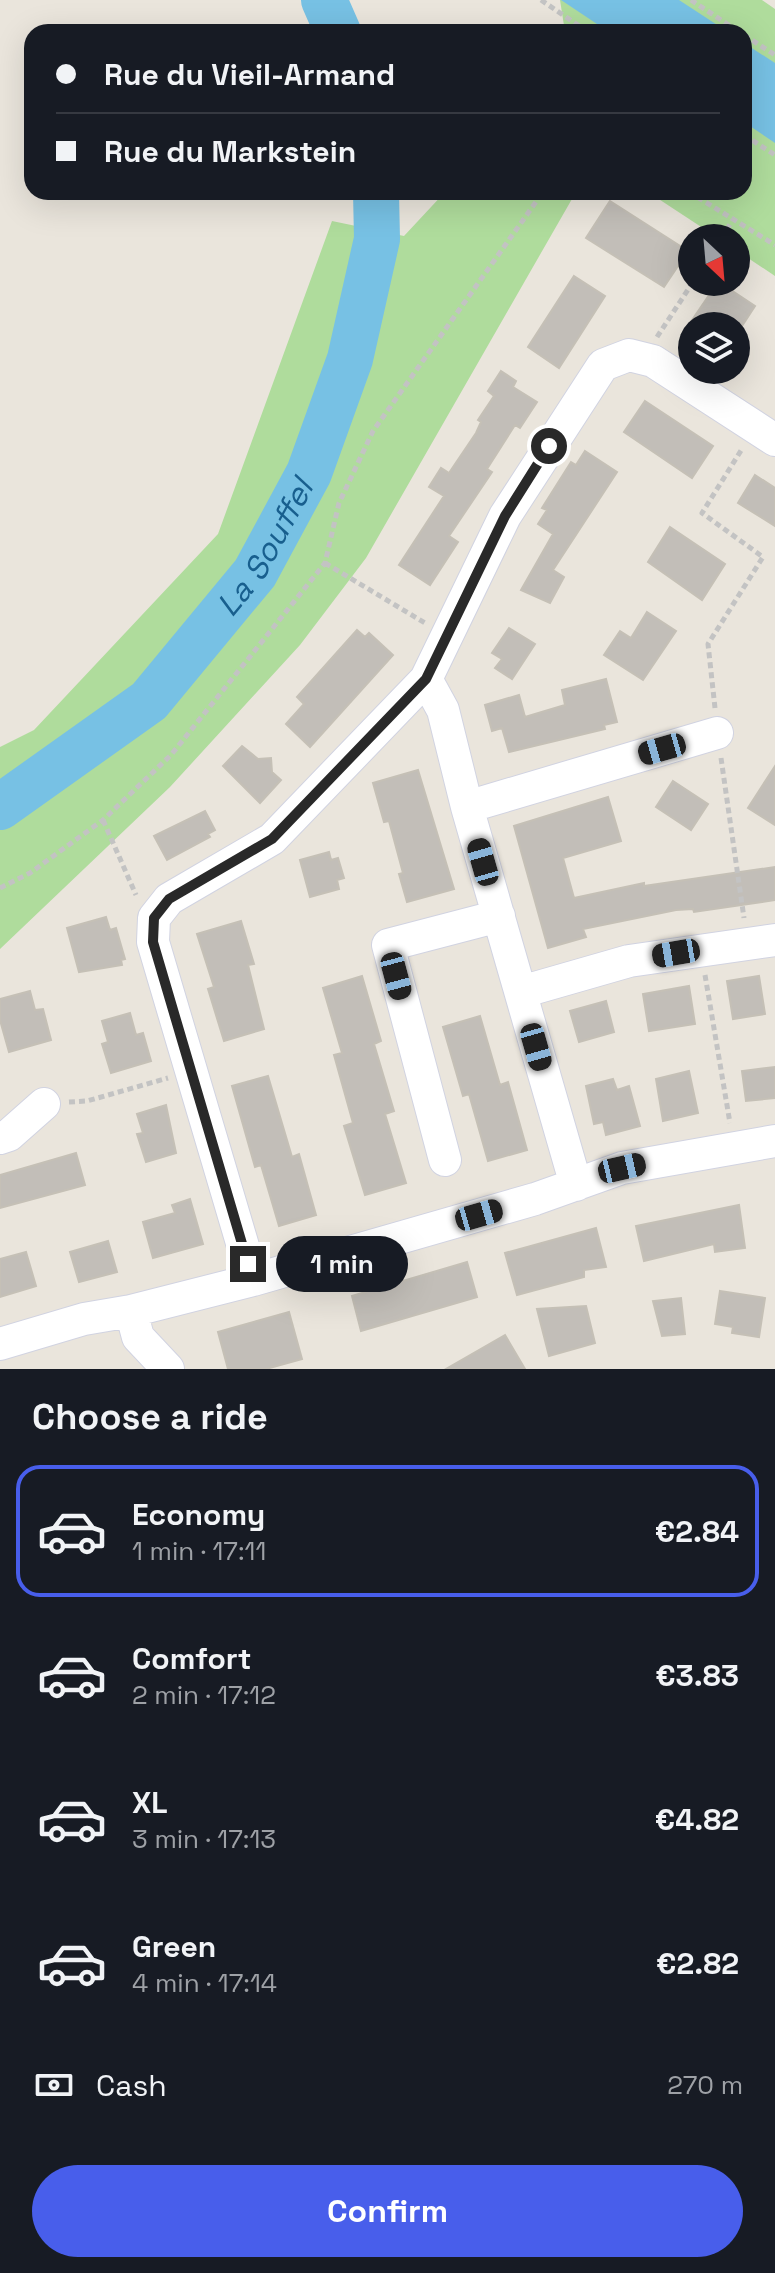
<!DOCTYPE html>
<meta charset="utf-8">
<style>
body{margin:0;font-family:"Space Grotesk",sans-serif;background:#20242c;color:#f1f3f6;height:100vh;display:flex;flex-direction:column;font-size:30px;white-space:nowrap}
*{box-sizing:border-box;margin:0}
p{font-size:26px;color:#9ea1a6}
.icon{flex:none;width:44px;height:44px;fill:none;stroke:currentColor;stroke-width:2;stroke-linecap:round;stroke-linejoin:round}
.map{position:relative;height:1369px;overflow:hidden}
.drawer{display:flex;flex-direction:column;background:#171b24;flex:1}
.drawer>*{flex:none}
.hud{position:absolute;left:24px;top:24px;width:728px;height:176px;border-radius:24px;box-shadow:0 8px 32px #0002;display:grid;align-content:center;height:176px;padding:0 32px;background:#171b24}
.needle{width:52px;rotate:154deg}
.fabs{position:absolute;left:678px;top:224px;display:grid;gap:16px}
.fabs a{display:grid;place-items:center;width:72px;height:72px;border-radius:50%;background:#171b24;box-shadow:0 8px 32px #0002;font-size:40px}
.end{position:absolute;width:36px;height:36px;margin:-18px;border:10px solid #292929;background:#fff;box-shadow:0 0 0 4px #fff}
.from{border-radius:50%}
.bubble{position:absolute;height:56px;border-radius:28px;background:#171b24;box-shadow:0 8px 32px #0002;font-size:26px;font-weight:800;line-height:56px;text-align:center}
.car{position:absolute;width:24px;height:48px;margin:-24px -12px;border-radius:10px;box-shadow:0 0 6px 2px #0007;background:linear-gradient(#222 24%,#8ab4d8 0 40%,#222 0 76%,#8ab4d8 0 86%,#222 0)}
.hud b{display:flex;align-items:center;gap:28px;height:76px;font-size:30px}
.hud b+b{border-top:2px solid #363941}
.hud i{width:20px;height:20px;background:#f1f3f6}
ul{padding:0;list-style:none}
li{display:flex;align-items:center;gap:24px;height:132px;margin:0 16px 12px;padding:0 16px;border:4px solid transparent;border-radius:24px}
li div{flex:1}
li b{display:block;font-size:30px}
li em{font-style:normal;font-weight:800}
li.on{border-color:#485eeb}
li>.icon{width:72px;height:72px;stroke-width:1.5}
h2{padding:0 32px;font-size:36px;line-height:96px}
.pay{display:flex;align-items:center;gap:20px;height:88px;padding:0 32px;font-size:30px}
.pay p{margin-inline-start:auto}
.action{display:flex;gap:16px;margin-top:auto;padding:16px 32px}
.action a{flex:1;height:92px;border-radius:48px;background:#485eeb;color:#fff;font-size:32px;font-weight:800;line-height:92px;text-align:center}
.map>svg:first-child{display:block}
</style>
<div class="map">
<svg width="775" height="1369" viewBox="0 0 775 1369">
<rect width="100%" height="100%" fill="#eae5dc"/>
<path fill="#afdc9c" d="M 560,0 L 762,0 L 775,9 L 775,276 L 736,250 L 736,238 L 718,238 L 648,192 L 744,192 L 744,32 L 565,32 Z
M 445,192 L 576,192 L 366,558 L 300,645 L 170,787 L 0,949 L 0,747 L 34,730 L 218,534 L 332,221 L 404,236 Z"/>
<path fill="#77c1e4" d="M 561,0 L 679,0 L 728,32 L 609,32 Z
M 744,43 L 775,63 L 775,143 L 744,122 Z"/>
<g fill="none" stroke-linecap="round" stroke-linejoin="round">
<g stroke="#77c1e4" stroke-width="46">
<path d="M 324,0 L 338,32"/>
<path id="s1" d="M 0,807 L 149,701 L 255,573 L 309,473 L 350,359 L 377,239 L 376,192"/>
</g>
</g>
<path fill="#c2beb8" stroke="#c5c0b6" stroke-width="2" d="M 610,201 L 688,251 L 664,287 L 586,238 Z
M 574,276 L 605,296 L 559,368 L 528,347 Z
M 714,288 L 723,294 L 728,288 L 755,306 L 742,326 L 688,326 Z
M 501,371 L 516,381 L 513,387 L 537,402 L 520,428 L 515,425 L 487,469 L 492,472 L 449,536 L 458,542 L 430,585 L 399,565 L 444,496 L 429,487 L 441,468 L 449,473 L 476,433 L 481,422 L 478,420 L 494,396 L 488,391 Z
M 645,401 L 713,446 L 692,478 L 624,432 Z
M 585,451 L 617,472 L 553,570 L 564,577 L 550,603 L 521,590 L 553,534 L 538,524 L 547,510 L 542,508 L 571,462 L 576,465 Z
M 755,475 L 775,488 L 775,526 L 738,503 Z
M 670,527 L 725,564 L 702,600 L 648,562 Z
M 647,612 L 676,631 L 643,680 L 604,655 L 620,631 L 631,638 Z
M 509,628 L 535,644 L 512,679 L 495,668 L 502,659 L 492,653 Z
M 357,630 L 365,637 L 369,633 L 393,655 L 310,747 L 286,724 L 304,704 L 297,697 Z
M 606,679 L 617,722 L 604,725 L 605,729 L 509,752 L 502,728 L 492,731 L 485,705 L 519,695 L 525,717 L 565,705 L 562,690 Z
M 242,746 L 258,759 L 271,758 L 272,772 L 281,780 L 260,803 L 223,766 Z
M 775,766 L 775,825 L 748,808 Z
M 418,770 L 454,889 L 407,902 L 399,874 L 403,873 L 389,821 L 384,822 L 373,783 Z
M 673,781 L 708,804 L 691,830 L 656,807 Z
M 608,797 L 621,841 L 563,858 L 574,898 L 644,883 L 644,886 L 775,867 L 775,900 L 694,912 L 693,909 L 676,910 L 583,929 L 586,937 L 548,948 L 514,826 Z
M 205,811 L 215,830 L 208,834 L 210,837 L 167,860 L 154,836 Z
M 329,852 L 331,860 L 338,858 L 344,878 L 337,880 L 339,889 L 310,897 L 300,860 Z
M 106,917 L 110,930 L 116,928 L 125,959 L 121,960 L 122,965 L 79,972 L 67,928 Z
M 241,921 L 254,964 L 248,965 L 264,1029 L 224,1041 L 208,989 L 214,987 L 197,934 Z
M 362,976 L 381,1041 L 374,1044 L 394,1111 L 385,1114 L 406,1183 L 365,1195 L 344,1126 L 353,1123 L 334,1055 L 342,1053 L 323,988 Z
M 759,976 L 765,1014 L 733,1019 L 727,981 Z
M 689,986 L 695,1024 L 649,1031 L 643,994 Z
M 30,991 L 35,1010 L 43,1009 L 51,1040 L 9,1052 L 0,1020 L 0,999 Z
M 606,1001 L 614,1032 L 579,1042 L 570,1011 Z
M 130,1013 L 136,1035 L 143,1033 L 151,1061 L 111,1073 L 102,1044 L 108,1042 L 102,1021 Z
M 480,1016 L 500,1085 L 508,1082 L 527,1150 L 488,1161 L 469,1094 L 463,1096 L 443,1027 Z
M 775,1067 L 775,1098 L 746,1101 L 742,1071 Z
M 689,1071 L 698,1113 L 663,1121 L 656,1079 Z
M 268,1076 L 292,1157 L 299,1154 L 316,1215 L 279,1226 L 261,1165 L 255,1167 L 232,1086 Z
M 613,1079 L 617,1090 L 629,1086 L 640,1126 L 606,1135 L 603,1122 L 594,1124 L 586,1086 Z
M 166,1105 L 176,1153 L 146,1162 L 137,1134 L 143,1133 L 137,1114 Z
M 76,1153 L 85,1185 L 0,1208 L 0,1175 Z
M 190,1199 L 203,1244 L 153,1258 L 143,1222 L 175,1213 L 172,1205 Z
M 739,1205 L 745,1248 L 715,1252 L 714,1244 L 644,1261 L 636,1226 Z
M 596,1228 L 606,1267 L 584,1270 L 584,1277 L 517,1295 L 505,1253 Z
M 108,1241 L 117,1272 L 79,1282 L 70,1252 Z
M 26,1252 L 36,1286 L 0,1297 L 0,1259 Z
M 467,1262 L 477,1297 L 361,1331 L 352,1296 Z
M 720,1291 L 765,1298 L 759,1337 L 732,1333 L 733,1327 L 715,1324 Z
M 681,1298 L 685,1334 L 662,1336 L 653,1301 Z
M 586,1306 L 595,1343 L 549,1356 L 537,1309 Z
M 289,1312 L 302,1359 L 266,1369 L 228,1369 L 218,1332 Z
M 505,1335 L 525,1369 L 446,1369 Z"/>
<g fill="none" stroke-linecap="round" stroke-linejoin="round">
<g stroke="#d1d3e1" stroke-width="34">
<path id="minor" d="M 426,679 L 443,710 L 467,807 L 576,1185
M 467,807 L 717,733
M 521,992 L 629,961 L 775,940
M 0,1138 L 9,1135 L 44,1104
M 445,1160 L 388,945 L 499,916
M 253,1280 L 153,942 L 154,918 L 169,899 L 272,839 L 426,679 L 505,516 L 603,365 L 629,355 L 653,361 L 775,440
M 131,1311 L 138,1337 L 168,1369
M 0,1344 L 84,1319 L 131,1311 L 253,1280 L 535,1199 L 622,1168 L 775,1141"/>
</g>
<path stroke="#c3c3c3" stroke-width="5" stroke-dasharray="6 4" stroke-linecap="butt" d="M 541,0 L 588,32
M 691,0 L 739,32
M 744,35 L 775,55
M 744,135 L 775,155
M 689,192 L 775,245
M 721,238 L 733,220
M 657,337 L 693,282
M 325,563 L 425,623
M 715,708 L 708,644 L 763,557 L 702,513 L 742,449
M 721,758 L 744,918
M 103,820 L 136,895
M 0,888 L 30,873 L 103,820 L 171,755 L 325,563 L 339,503 L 373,431 L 543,192
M 705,975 L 730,1123
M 69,1102 L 87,1101 L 168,1078"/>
<use href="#minor" stroke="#fff" stroke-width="32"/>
</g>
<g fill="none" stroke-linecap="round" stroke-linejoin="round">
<path stroke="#292929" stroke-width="10" d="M 248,1264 L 153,942 L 154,918 L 169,899 L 272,839 L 426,679 L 505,516 L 549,446"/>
</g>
<g text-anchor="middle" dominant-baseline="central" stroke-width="6" stroke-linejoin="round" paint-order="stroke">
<g font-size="32" font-style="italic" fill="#185f8e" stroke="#fff">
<text stroke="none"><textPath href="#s1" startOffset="376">La Souffel</textPath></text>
</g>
</g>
</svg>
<div class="fabs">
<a><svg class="needle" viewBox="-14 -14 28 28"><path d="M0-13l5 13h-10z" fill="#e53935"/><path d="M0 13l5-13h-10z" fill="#9ea1a6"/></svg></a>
<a><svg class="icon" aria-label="layers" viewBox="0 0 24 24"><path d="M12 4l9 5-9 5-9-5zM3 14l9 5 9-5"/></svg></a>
</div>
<i class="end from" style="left:549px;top:446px"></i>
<i class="end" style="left:248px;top:1264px"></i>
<div class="bubble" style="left:276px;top:1236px;width:132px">1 min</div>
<i class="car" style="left:662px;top:749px;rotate:254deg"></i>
<i class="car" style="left:483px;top:862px;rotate:344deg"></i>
<i class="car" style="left:676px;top:953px;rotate:260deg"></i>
<i class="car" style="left:396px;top:976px;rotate:165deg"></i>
<i class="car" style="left:536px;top:1047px;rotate:164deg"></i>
<i class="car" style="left:622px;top:1168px;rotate:77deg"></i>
<i class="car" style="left:479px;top:1215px;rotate:74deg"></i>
<div class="hud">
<b><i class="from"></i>Rue du Vieil-Armand</b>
<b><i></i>Rue du Markstein</b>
</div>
</div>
<section class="drawer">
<h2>Choose a ride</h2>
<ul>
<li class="on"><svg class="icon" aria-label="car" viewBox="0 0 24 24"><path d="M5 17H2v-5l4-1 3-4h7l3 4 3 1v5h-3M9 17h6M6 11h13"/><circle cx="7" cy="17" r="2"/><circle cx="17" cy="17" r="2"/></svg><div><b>Economy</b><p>1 min · 17:11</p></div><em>€2.84</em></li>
<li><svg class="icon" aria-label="car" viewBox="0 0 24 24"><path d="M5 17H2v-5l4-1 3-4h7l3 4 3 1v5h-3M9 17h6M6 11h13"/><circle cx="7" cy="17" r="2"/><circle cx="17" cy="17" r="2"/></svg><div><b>Comfort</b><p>2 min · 17:12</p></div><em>€3.83</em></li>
<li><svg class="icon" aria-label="car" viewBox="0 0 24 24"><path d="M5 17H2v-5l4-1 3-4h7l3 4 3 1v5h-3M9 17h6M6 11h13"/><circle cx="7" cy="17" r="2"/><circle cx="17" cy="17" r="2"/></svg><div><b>XL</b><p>3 min · 17:13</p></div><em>€4.82</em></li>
<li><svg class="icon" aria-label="car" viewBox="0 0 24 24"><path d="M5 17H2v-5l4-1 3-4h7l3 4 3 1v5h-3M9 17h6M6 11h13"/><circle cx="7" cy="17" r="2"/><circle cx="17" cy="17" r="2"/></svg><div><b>Green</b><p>4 min · 17:14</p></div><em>€2.82</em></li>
</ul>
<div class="pay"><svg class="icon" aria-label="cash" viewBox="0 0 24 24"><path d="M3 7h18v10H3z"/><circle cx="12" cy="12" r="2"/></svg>Cash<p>270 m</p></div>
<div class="action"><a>Confirm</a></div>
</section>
